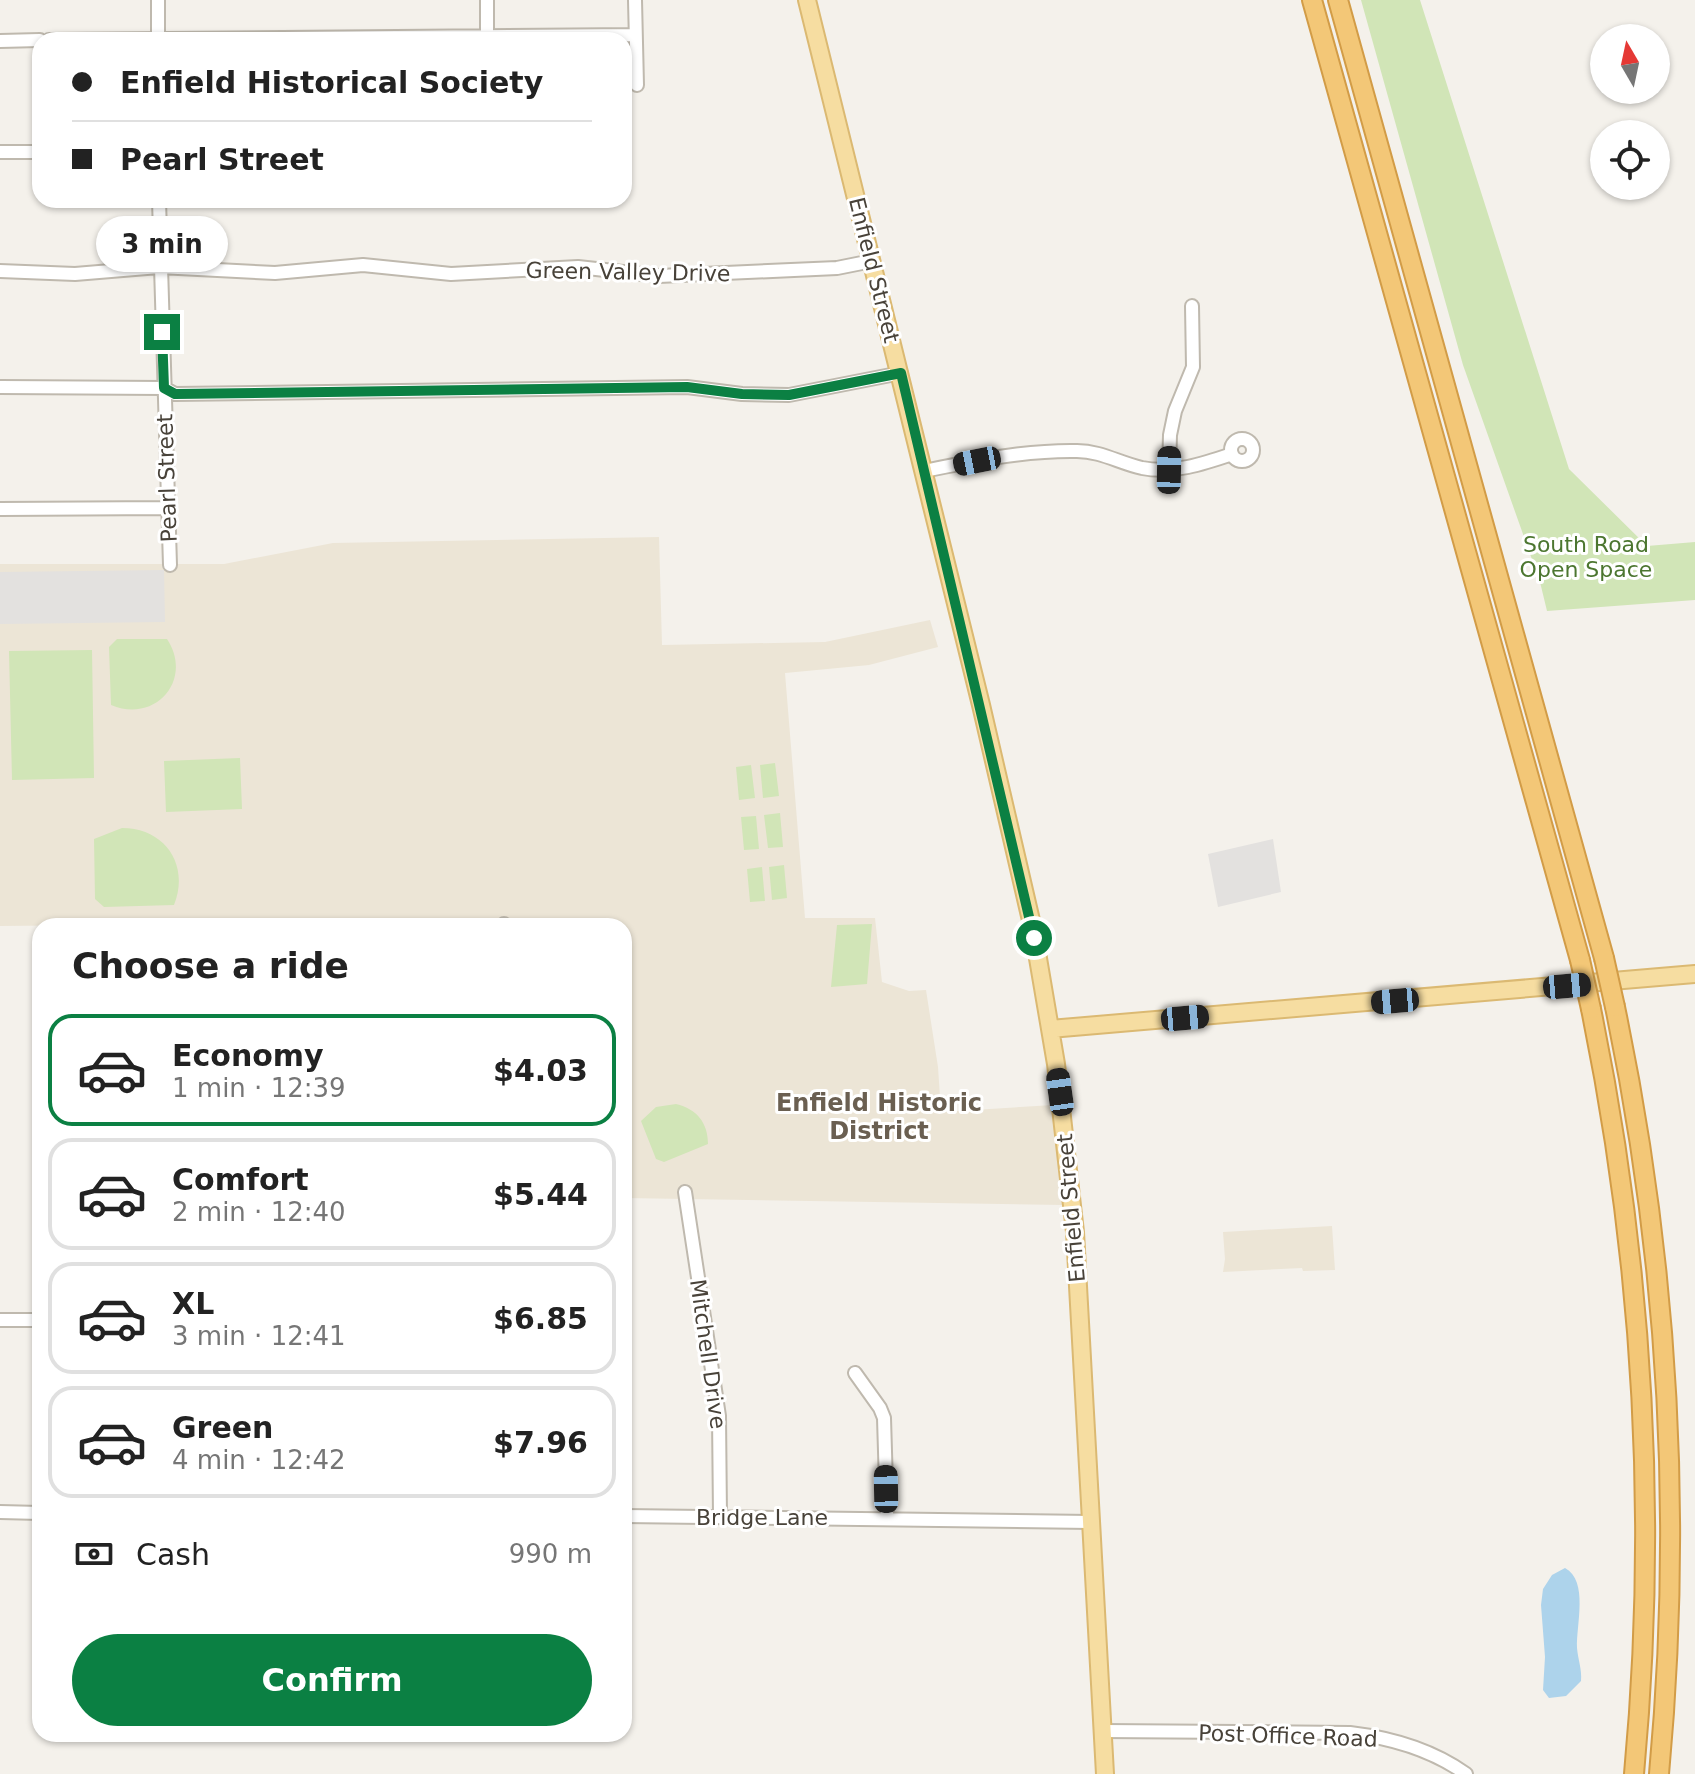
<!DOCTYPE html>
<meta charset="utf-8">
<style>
body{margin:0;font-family:"DejaVu Sans",sans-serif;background:#f6f6f6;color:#222;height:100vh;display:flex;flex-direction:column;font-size:30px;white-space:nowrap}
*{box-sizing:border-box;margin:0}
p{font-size:26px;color:#767676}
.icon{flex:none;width:44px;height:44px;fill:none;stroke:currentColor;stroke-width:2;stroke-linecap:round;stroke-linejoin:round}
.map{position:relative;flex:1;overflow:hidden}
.sheet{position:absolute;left:32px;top:918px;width:600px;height:824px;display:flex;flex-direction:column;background:#fff;border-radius:24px;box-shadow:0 2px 6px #0004}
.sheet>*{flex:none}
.banner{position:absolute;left:32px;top:32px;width:600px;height:176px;border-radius:24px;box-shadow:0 2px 6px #0004;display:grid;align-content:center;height:176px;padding:0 40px;background:#fff}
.needle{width:52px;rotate:351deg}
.buttons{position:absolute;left:1590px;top:24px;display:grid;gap:16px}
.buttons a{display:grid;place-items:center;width:80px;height:80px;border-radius:50%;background:#fff;box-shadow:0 2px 6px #0004;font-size:40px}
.end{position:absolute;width:36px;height:36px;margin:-18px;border:10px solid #0b8043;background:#fff;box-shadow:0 0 0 4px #fff}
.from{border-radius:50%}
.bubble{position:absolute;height:56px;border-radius:28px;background:#fff;box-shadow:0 2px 6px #0004;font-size:26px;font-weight:700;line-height:56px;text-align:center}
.car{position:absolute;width:24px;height:48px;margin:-24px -12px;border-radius:10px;box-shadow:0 0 6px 2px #0007;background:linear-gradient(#222 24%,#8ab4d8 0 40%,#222 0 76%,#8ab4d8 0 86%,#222 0)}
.banner b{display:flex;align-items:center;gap:28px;height:76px;font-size:30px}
.banner b+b{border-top:2px solid #e0e0e0}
.banner i{width:20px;height:20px;background:#222}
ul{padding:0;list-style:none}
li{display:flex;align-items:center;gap:24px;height:112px;margin:0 16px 12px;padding:0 24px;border:4px solid #e0e0e0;border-radius:24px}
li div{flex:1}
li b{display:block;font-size:30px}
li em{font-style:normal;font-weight:700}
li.current{border-color:#0b8043}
li>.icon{width:72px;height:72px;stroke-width:1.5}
h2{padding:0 40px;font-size:36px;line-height:96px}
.pay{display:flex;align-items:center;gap:20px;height:88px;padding:0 40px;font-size:30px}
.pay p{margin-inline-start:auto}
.primary-button{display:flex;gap:16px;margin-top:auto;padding:16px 40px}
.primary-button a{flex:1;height:92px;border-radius:48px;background:#0b8043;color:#fff;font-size:32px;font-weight:700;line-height:92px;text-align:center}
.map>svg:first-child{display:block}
</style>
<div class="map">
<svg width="1695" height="1774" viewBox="0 0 1695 1774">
<rect width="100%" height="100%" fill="#f4f1eb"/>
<path fill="#ece5d6" d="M 659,537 L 662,645 L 825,642 L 930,620 L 938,647 L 869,665 L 785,673 L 805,918 L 875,918 L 882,982 L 909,991 L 926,990 L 938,1067 L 941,1112 L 1053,1105 L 1063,1205 L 624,1198 L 624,926 L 600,926 L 600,920 L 0,926 L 0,564 L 224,564 L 333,543 Z
M 1332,1226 L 1335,1270 L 1303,1271 L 1302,1268 L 1223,1272 L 1225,1259 L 1223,1232 Z"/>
<path fill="#d1e5b7" d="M 1361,0 L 1420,0 L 1569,469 L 1647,546 L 1695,542 L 1695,600 L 1547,611 L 1540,582 L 1463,365 Z
M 117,639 L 167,639 C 194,680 155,724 111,705 L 109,647 Z
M 92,650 L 94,778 L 12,780 L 9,651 Z
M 240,758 L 242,809 L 166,812 L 164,761 Z
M 775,763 L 779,796 L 763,798 L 760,765 Z
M 751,765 L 755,798 L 739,800 L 736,767 Z
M 780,813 L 783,847 L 768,848 L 764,815 Z
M 756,816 L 759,849 L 744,850 L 741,817 Z
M 122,828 C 165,828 190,865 174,905 L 104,907 L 95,899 L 94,839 Z
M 784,865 L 787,898 L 772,900 L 769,867 Z
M 762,867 L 765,901 L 750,902 L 747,869 Z
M 872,924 L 867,984 L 831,987 L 837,925 Z
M 676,1104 C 697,1109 708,1123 708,1144 L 664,1162 L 656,1159 L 641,1121 L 656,1107 Z"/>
<path fill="#e3e1df" d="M 164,570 L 165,622 L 0,624 L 0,572 Z
M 1273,839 L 1281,892 L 1218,907 L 1208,854 Z"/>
<path fill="#add3eb" d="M 1565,1568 C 1589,1581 1576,1625 1577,1648 C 1578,1660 1582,1669 1581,1681 L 1566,1696 L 1549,1698 L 1543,1690 L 1545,1657 L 1541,1605 L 1543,1589 L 1552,1575 Z"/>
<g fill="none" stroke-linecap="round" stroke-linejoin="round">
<g stroke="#bfb9ae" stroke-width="16">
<path id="minor" d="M 158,0 L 158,40
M 635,0 L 637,85
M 49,40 L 635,35
M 487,40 L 487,0
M 0,41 L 40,40
M 0,152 L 40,152
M 159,200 L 170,565
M 0,271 L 75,274 L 159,267 L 275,273 L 363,265 L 451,274 L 578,267 L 659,276 L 837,268 L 872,261
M 0,387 L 164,388 L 175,394 L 687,387 L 742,394 L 789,395 L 901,373
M1231 450a11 11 0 1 1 22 0a11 11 0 1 1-22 0Z
M 1169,470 L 1170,435 L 1175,411 L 1193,367 L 1192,306
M 924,471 C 973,461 1026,450 1077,451 C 1101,451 1119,463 1142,468 C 1173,474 1203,464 1232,454
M 0,509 L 168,508
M 504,924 L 504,926
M 685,1192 L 719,1416 L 720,1516
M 0,1320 L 40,1320
M 855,1373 L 880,1408 L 884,1418 L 887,1518
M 0,1512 L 40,1513
M 624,1516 L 1091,1522
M 1103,1731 L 1350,1733 C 1392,1738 1431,1749 1466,1774"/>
</g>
<g stroke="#dbb972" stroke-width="20">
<path id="major" d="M 807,0 L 981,705 L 1033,929 L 1056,1064 L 1075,1232 L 1105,1774
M 1050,1029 L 1695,974"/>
</g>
<g stroke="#d29c47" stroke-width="22">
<path id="highway" d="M 1312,0 L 1580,960
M 1338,0 L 1604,958
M 1615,1007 C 1668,1260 1683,1516 1659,1774
M 1591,1009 C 1643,1262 1658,1517 1634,1774"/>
</g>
<use href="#minor" stroke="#fff" stroke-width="12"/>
<use href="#major" stroke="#f6dda1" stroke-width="16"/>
<use href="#highway" stroke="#f3c777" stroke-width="18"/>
<g stroke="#d29c47" stroke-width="22" stroke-linecap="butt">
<path id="highway-bridge" d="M 1604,958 L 1615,1007
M 1580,960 L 1591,1009"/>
</g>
<use href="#highway-bridge" stroke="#f3c777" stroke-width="18"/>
</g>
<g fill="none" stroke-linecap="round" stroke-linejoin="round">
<path stroke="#0b8043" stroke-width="10" d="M 162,332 L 164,388 L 175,394 L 687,387 L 742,394 L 789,395 L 901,373 L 1034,938"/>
</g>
<g text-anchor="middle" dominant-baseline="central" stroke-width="6" stroke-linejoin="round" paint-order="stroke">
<g font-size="22" fill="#484239" stroke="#fff">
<text transform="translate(874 270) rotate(76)">Enfield Street</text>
<text transform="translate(628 272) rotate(1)">Green Valley Drive</text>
<text transform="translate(167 478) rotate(-92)">Pearl Street</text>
<text transform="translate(1071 1208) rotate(-95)">Enfield Street</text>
<text transform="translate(708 1354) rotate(82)">Mitchell Drive</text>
<text x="762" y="1517">Bridge Lane</text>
<text transform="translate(1288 1736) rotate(2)">Post Office Road</text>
</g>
<g font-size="22" fill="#4c7630" stroke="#fff">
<text x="1586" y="544">South Road<tspan x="1586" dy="25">Open Space</tspan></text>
</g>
<g font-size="24" font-weight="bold" fill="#6a5f51" stroke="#fff">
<text x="879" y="1103">Enfield Historic<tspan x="879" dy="28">District</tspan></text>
</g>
</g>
</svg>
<div class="buttons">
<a><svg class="needle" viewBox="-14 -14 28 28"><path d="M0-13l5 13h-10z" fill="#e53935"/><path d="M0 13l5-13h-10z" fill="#767676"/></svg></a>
<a><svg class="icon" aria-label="locate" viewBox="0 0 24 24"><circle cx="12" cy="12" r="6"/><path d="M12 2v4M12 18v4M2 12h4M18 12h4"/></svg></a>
</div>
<i class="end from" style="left:1034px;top:938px"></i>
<i class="end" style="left:162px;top:332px"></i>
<div class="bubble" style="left:96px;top:216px;width:132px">3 min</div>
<i class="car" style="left:977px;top:461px;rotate:259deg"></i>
<i class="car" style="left:1169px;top:470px;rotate:1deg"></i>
<i class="car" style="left:1567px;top:986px;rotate:85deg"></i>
<i class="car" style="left:1395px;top:1001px;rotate:265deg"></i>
<i class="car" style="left:1185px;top:1018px;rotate:85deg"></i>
<i class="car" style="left:1060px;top:1092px;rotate:352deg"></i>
<i class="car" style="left:886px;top:1489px;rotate:359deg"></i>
<div class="banner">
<b><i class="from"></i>Enfield Historical Society</b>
<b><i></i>Pearl Street</b>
</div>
<section class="sheet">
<h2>Choose a ride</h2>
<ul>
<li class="current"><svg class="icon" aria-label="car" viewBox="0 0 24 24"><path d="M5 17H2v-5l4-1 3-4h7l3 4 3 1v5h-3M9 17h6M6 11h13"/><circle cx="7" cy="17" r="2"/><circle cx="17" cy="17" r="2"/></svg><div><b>Economy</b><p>1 min · 12:39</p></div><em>$4.03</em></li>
<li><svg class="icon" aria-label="car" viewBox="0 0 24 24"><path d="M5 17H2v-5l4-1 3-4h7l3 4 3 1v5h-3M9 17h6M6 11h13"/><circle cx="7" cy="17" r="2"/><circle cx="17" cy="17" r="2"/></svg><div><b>Comfort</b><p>2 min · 12:40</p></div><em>$5.44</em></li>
<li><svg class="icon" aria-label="car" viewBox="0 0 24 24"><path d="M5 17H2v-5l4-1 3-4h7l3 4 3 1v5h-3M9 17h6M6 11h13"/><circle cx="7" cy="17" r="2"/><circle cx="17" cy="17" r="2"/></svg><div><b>XL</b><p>3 min · 12:41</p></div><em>$6.85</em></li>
<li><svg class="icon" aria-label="car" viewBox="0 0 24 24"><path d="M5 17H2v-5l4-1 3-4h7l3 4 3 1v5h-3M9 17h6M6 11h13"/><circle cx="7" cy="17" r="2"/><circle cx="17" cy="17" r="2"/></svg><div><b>Green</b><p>4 min · 12:42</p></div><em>$7.96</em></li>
</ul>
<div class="pay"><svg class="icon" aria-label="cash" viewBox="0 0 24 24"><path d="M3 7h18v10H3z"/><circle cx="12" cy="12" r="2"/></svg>Cash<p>990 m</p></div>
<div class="primary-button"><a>Confirm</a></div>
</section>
</div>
